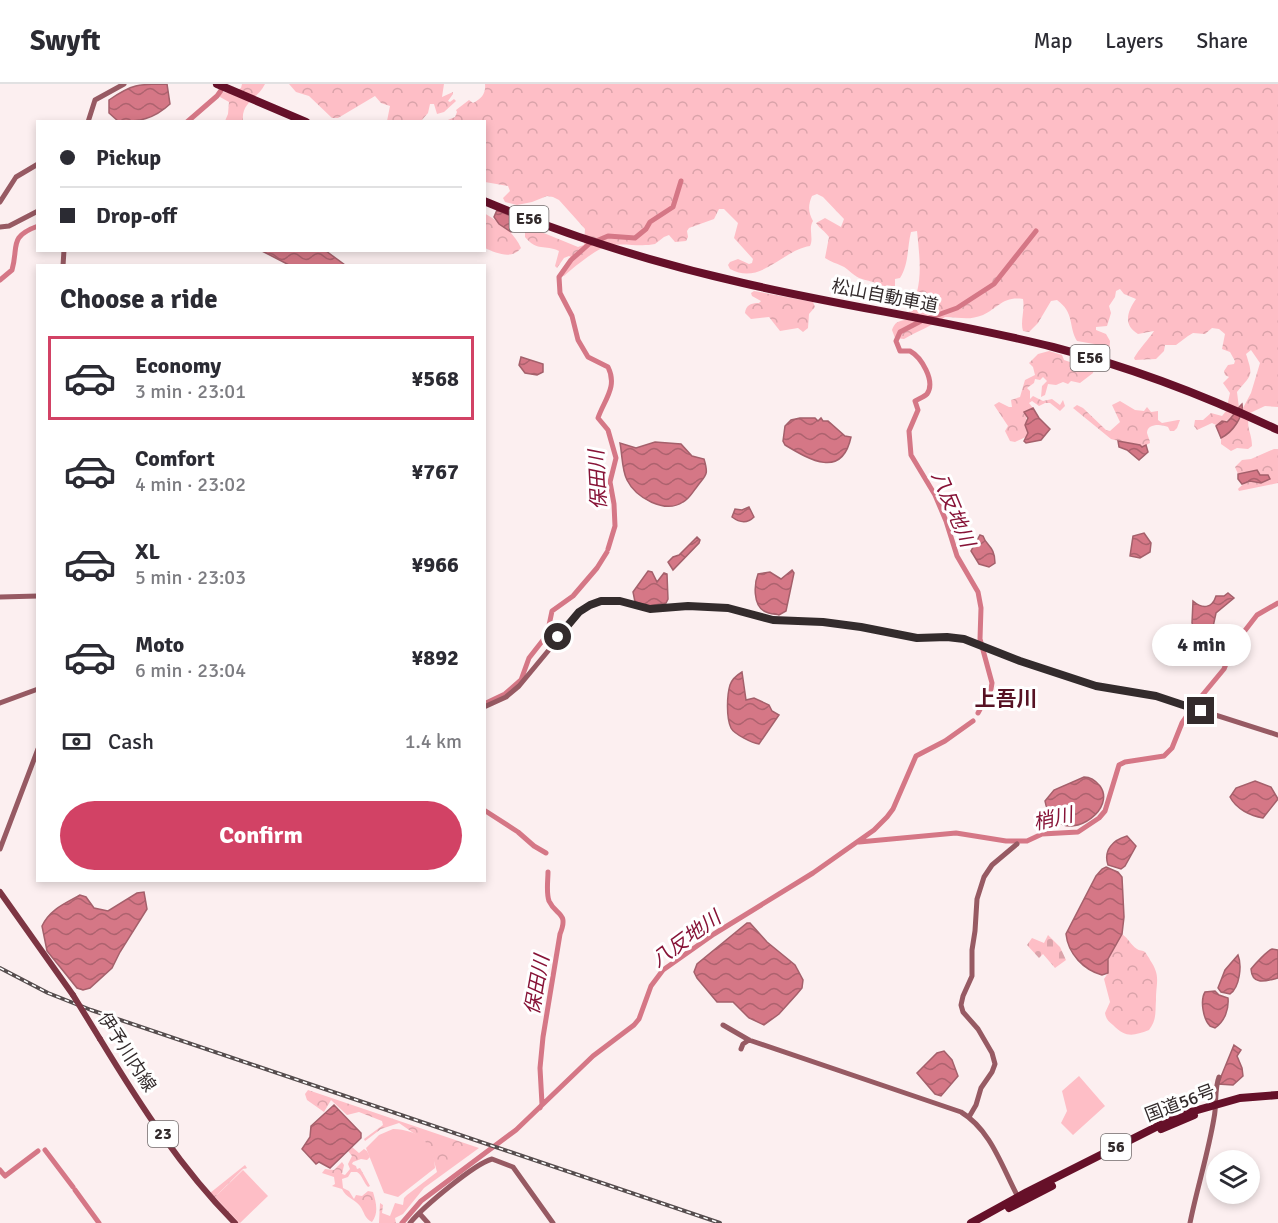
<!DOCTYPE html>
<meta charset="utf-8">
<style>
body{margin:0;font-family:Signika,"Noto Sans JP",sans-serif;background:#f7f7f7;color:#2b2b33;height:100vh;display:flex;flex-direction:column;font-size:22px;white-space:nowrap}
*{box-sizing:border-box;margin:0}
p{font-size:20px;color:#7c7c81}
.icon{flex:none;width:33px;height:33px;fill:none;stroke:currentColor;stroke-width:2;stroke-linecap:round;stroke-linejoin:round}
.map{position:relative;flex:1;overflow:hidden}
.drawer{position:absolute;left:36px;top:180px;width:450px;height:618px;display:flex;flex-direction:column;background:#fff;border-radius:0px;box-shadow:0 3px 9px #0003}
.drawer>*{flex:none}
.banner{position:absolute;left:36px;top:36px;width:450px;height:132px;border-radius:0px;box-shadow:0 3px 9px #0003;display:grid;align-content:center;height:132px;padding:0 24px;background:#fff}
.tools{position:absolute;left:1206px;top:1066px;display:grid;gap:12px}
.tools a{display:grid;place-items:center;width:54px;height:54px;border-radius:50%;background:#fff;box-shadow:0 3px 9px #0003;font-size:30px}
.end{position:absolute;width:27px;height:27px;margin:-14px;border:8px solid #332b2c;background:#fff;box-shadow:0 0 0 3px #fff}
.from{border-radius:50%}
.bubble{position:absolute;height:42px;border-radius:21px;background:#fff;box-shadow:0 3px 9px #0003;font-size:20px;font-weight:800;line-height:42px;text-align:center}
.banner b{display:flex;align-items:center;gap:21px;height:57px;font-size:22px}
.banner b+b{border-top:2px solid #e1e1e2}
.banner i{width:15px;height:15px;background:#2b2b33}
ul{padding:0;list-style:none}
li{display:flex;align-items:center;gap:18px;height:84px;margin:0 12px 9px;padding:0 12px;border:3px solid transparent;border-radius:0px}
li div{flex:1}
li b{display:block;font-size:22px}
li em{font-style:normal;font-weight:800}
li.on{border-color:#d24265}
li>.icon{width:54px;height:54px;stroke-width:1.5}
h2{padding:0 24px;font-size:27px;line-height:72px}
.pay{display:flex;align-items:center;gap:15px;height:66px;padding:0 24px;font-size:22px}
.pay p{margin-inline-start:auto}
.primary-button{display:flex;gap:12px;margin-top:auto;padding:12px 24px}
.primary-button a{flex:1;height:69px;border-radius:36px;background:#d24265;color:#fff;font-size:24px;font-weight:800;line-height:69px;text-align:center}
header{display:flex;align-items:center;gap:36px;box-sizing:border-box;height:84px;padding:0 30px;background:#fff;border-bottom:2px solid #e1e1e2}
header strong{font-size:28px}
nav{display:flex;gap:33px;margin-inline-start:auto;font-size:21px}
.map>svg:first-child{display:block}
</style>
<header>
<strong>Swyft</strong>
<nav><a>Map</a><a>Layers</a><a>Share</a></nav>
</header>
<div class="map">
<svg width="1278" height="1139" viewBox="0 0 1278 1139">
<defs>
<pattern id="forest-crowns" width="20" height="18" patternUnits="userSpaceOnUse" patternTransform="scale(1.5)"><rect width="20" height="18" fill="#febec6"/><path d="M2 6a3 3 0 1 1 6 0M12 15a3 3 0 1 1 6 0" fill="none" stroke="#daa3aa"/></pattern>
<pattern id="cemetery-stones" width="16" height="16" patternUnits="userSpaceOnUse" patternTransform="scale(1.5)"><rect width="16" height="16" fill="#febec6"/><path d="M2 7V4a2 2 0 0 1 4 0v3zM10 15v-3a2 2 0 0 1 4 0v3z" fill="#daa3aa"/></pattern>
<pattern id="water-waves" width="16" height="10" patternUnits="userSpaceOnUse" patternTransform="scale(1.5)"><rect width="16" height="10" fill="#d57786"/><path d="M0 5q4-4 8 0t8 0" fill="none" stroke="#ad626e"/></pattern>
</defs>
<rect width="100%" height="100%" fill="#fceff0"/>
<path fill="#febec6" d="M 1079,992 L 1105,1022 L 1073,1051 L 1061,1039 L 1067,1027 L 1062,1007 Z
M 393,1045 C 418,1046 434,1057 435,1084 L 398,1113 L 384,1109 L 366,1064 L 379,1051 Z
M 243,1086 L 268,1112 L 240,1139 L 215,1113 Z"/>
<path fill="url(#forest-crowns)" d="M 242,0 L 265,0 C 257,16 241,18 243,37 L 225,37 L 228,30 L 229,18 L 220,13 L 219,11 L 223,8 L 231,9 L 241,4 Z
M 289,0 L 444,0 L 442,13 L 453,8 L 453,10 L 448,17 L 450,18 L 454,15 L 456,17 L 444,28 L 437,30 L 434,20 L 430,20 L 428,29 L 421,37 L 387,37 L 390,22 L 381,19 L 375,12 L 338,34 L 332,34 L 309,12 L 296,8 Z
M 485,0 L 1278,0 L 1278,323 L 1265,322 L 1250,329 C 1245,344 1252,348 1252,362 L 1248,365 L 1237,364 L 1231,367 L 1221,360 L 1221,355 L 1241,334 L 1243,324 L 1251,309 L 1260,279 L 1251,266 L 1246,270 C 1254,294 1251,290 1237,308 L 1239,324 L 1231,334 L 1218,342 L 1212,339 L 1197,346 L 1194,342 L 1195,336 L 1203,336 L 1211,329 L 1222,332 L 1226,327 L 1230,309 L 1223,299 L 1229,293 L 1225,291 L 1224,287 L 1228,281 L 1234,280 L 1235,277 L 1230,268 L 1222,265 L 1225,250 L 1219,245 L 1212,244 L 1205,250 L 1193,249 L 1188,252 L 1176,261 L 1165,261 L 1164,267 L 1156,275 L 1135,276 L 1134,274 C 1139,265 1148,256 1154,247 L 1138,250 C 1123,241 1127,228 1136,215 L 1124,210 L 1120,205 L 1116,207 L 1115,213 L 1109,222 L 1111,229 L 1107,242 L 1096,243 L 1096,246 L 1106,250 L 1110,257 L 1109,270 L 1094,260 L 1077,257 C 1068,242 1075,229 1057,216 L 1051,217 L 1038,239 L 1029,248 L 1023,247 C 1020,238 1025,226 1023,215 C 1003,212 998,224 983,231 C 968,237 960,233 945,233 C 932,242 917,247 904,255 L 895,254 L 892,246 C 896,236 899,238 908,235 C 909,220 914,220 917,208 C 922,188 919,168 917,147 L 911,148 C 907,164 909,180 900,194 L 895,195 L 895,207 L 901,223 L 898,225 C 880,223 890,212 879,202 C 874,197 868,197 862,195 C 854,193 849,185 842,182 C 836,179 831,178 825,174 L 829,153 C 825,147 820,145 816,139 L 825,134 L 841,143 L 844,135 L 823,113 L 817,110 L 812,112 C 808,121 808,128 813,137 C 808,145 814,154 810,162 C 782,166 761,202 730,185 L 728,181 L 730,178 L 738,175 L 749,180 L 752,179 L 753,175 L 734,154 L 738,139 L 724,125 L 719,125 L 714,135 L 689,144 L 687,147 L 688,153 L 686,157 L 675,158 L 669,151 L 664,153 L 655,160 C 641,163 626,159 611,161 C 598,163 574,183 564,192 L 561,191 L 561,186 L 571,173 L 569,172 L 564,174 L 557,184 L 555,182 L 559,167 C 545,160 537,168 525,153 L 525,148 L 529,145 L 534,145 L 578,163 L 584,161 L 585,145 L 559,116 L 553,113 L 547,112 L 532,118 L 517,121 L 505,118 L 503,114 L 510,107 L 508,102 L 485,98 L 484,38 L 443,38 L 455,33 L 457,28 L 456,26 L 469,16 L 473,19 C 482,15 486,9 485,0 Z
M 484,129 C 498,137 515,149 521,164 C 512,176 496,169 485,164 Z
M 754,207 L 813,218 L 815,223 L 809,230 L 808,244 L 803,248 L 798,244 L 780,247 L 769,233 L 751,235 L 745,229 C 746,221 751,219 759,219 L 761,217 L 752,212 L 751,209 Z
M 1049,267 L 1062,271 L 1064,276 L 1085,283 L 1089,280 L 1094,284 L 1093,289 L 1080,299 L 1071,297 L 1068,300 L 1063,298 L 1056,301 L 1048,300 L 1045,311 L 1041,313 L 1042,302 L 1047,297 L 1043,293 L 1040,296 L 1035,295 L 1034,299 L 1027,304 L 1030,307 L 1030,315 L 1033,312 L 1043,317 L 1052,315 L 1060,321 L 1063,316 L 1065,322 L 1060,327 L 1050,319 L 1045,319 L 1039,322 L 1032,317 L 1029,319 L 1033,324 L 1026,331 L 1028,352 L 1015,358 L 1010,357 L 1005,347 L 1008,342 L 994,321 L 999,318 L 1009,323 L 1012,323 L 1011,316 L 1020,313 L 1025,296 L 1035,291 L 1033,283 L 1029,279 L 1038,270 Z
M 1120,317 L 1135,326 L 1144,327 L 1147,323 L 1151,328 L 1158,327 L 1158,336 L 1162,339 L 1178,336 L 1180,336 L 1177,344 L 1174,347 L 1170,347 L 1168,343 C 1162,340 1147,339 1147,349 C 1148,353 1150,356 1150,359 L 1142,363 L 1111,355 L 1073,324 L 1077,321 L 1083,324 L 1106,346 L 1110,347 L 1120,338 L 1112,321 Z
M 1274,365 L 1278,365 L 1278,399 L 1239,407 L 1238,405 C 1245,397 1252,397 1261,399 L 1260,391 L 1253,388 L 1238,390 L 1235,383 L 1242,376 L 1251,375 Z
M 1122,850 C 1129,855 1130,860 1137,865 C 1139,867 1143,866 1145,868 C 1145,868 1150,875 1150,876 C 1161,892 1156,898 1156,916 C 1155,929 1157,935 1149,946 C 1133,952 1126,954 1113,941 C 1108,937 1106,935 1105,929 L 1110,918 L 1104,895 L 1108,889 L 1108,875 Z
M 308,1006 L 479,1064 L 424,1104 L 403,1130 L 395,1134 L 396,1139 L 379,1139 L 380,1119 L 383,1121 L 382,1129 L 390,1132 L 395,1119 L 403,1121 L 404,1114 L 407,1111 L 437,1088 L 432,1070 L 425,1057 L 399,1039 L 381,1045 L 365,1057 L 364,1055 L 383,1041 L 382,1037 L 359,1028 L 347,1031 L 331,1016 L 324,1028 L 307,1016 L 305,1010 Z
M 352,1063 L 359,1069 L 364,1065 L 367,1067 L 370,1073 L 367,1076 L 361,1075 L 353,1078 L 352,1080 L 356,1082 L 357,1085 L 360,1084 L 370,1102 L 368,1103 C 363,1098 363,1092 357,1088 L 351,1088 L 348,1093 L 342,1095 L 343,1104 L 349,1107 L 354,1115 L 356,1111 L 362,1112 L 368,1107 L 373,1108 C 376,1118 379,1129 372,1138 C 364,1134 365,1129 360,1122 C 355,1115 346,1114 342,1105 L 332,1102 L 335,1100 L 334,1093 L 322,1089 L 325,1085 L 334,1086 L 342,1078 L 344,1081 L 342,1090 L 345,1091 L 350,1085 L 348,1080 L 352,1072 L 348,1067 Z
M 245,1081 L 247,1084 L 243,1085 L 215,1113 L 240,1139 L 238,1139 L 210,1109 Z"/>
<path fill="url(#cemetery-stones)" d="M 1048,851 L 1060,863 L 1066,876 L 1055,884 L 1043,870 L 1039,874 L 1027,861 L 1032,854 L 1044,859 Z"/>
<path fill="url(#water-waves)" stroke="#a4606b" stroke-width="1.5" d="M 167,0 L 170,20 C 154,35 139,38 118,37 L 109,29 L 109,16 C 132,0 138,0 167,0 Z
M 497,126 L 520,136 L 522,144 L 511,148 L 499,140 L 494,133 Z
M 262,167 L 326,167 L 345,181 L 289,181 Z
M 521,273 L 543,280 L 543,288 L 537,291 L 525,289 L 519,281 Z
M 1242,320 C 1244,332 1233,348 1221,354 L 1216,342 L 1222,337 L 1227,338 C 1233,333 1236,326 1242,320 Z
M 1033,324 L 1039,334 L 1050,345 L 1041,356 L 1026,359 L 1024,357 L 1028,349 L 1025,341 L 1028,334 L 1024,328 Z
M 800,334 L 815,334 L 818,337 L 821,334 L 823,337 L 828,337 L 845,352 L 851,353 C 842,395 810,376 785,361 L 783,357 L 785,342 L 791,336 Z
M 1118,357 L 1140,361 L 1142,363 L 1146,361 L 1148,368 L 1139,376 L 1127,366 L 1119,363 Z
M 655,358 L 681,360 L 692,372 L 704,375 C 709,392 706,390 696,404 C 692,409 689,415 683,418 C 665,430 636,414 627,396 C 622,387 622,369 620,359 L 636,364 Z
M 1257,386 L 1260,391 L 1268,391 L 1270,395 L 1261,399 L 1250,397 L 1242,400 L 1238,395 L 1238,390 Z
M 749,423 L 754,433 C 747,440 740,439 732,433 L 735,425 L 742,426 Z
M 1144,449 L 1151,459 L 1150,468 L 1140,474 L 1130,472 L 1133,452 Z
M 980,451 L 983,452 C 986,462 995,462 995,479 L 989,483 L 979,480 L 971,467 Z
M 697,453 L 700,456 L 699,459 L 673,486 L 668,478 L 673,473 L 679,471 Z
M 792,486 L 794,489 L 786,527 L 779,531 C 774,530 769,530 764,527 C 753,521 754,500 758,490 L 770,488 L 781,495 Z
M 648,487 L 652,488 L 657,498 L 664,489 L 667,490 L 668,515 L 666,519 L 649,522 L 635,518 L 633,508 Z
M 1228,509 L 1234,514 L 1216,529 L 1211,552 L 1206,555 L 1197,552 L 1192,539 L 1193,517 C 1202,525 1212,525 1216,512 L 1224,512 Z
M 742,588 L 746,616 L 754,614 L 769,621 L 772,627 L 779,631 L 759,660 C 752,659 734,650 731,644 C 726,633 727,611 730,601 C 732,595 737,591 742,588 Z
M 1084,693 C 1090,693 1096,697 1100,702 C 1116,724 1075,754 1057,737 C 1052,731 1046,726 1045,717 L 1054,706 Z
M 1255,697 L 1271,703 L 1278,715 L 1263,734 C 1251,732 1236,725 1230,713 L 1236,704 Z
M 1127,752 L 1136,762 L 1125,782 L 1121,785 L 1108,781 C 1103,766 1113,756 1127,752 Z
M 1106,783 L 1118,788 L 1122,793 L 1124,833 L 1122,850 L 1108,875 L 1108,889 L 1102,891 C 1084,886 1068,870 1066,850 L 1096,792 L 1102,785 Z
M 144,808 L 147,825 L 120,868 L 112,884 L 90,904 L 83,906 L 77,904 L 47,867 L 42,842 C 50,825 66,819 80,811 L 86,813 L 94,824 L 108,827 L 137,809 Z
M 747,839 L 750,839 L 767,858 L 795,881 L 803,896 L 802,904 L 797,910 L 779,930 L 764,941 L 749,934 L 733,918 L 717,918 L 697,894 L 694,888 L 697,880 Z
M 1272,865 L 1278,866 L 1278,894 C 1266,897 1252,902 1251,885 C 1255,880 1267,867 1272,865 Z
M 1238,871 C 1242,881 1240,903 1230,910 L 1221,908 L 1218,904 L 1225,886 Z
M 1215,907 L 1219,911 L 1228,914 C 1229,925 1225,937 1215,944 L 1210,942 C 1203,935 1200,916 1205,908 Z
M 1234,961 L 1241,966 L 1237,972 L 1242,984 L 1243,992 L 1233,1001 L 1218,1000 Z
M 944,967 L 952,976 L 958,992 L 941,1012 L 935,1010 L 917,989 L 937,969 Z
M 334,1021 L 361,1049 L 361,1054 L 330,1084 L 319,1078 L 316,1080 L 302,1065 L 310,1053 L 311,1042 Z"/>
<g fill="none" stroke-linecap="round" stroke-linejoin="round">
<path stroke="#d57786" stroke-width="5" d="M 187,38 L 217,12 L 222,5 L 221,2
M 0,196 L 12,186 C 19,162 8,153 38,142
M 608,465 L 615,442 L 614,420 L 610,398 L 616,374 L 608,346 L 598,334 C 604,316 618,303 608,283 L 588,273 L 578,256 L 572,232 L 560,209 L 559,193 L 571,176 L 589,160 L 608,152 L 635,154 L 646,145 L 650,138 L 673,123 L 681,97
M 484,620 L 505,610 L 521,596 L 529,574 L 547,551 L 552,527 L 573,512 L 597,484 L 607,468
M 978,629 L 991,605 L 992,599 L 980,555 L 981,524 L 978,508 L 957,472 L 946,437 L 935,411 L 911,371 L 909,347 L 918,326 L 915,317 C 918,315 924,313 927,310 C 936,297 921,273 910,267 L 900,267 L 896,257 L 900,248 L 921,237 L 957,224 L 994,200 L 1036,147
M 484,726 L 518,748 L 534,762 L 546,769
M 859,758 L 956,749 L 1006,757 L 1027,757 L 1042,750 L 1078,748 L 1099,734 L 1105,727 L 1119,681 L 1125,678 L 1164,672 L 1172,664 L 1182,639 L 1195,620 L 1224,585 L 1233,562 L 1257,531 L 1278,519
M 540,1024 L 542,1020 L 540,984 L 543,953 L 560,850 C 569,828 556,832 549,817 C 546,809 548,796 548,788
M 45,1066 L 73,1103
M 0,1086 L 5,1092 L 38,1067
M 75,1106 L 99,1139
M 402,1139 L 421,1117 L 516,1046 L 593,972 L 634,941 L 639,935 L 651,902 L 663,886 L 714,850 L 813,789 L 874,746 L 887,733 L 893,725 L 916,672 L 945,657 L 973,637"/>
<path stroke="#975a63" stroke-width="5" d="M 88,38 L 95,16 L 124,0
M 0,118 L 16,93 L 38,80
M 0,143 L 9,142 L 38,127
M 63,182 L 64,166
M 0,513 L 38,512
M 0,619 L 38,605
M 484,623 L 506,613 L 519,602 L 582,526 L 597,518 L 615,516 L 650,525 L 688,522 L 722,523 L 773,536 L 823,538 L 861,543 L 917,554 L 947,553 L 964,555 L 1020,577 L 1096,602 L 1156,612 L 1278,651
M 0,765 L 38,665
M 723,941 L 749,956 L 961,1028 C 991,1046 1002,1083 1018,1113
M 741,965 L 743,960 L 749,956
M 969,1033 L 976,1021 L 981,1004 L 992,988 L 995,980 L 992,969 L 978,945 L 963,928 L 961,921 L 963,912 L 972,892 L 972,866 L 975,847 L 977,815 L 984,793 L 992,781 L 1017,760
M 419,1129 L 428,1139
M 410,1139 C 422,1124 474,1080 492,1075 L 513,1083 L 553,1139
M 1190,1139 C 1197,1104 1208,1070 1214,1034 C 1217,1020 1214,1006 1219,993"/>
<path stroke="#7d3543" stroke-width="6" d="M 0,808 L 73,911
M 100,955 C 139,1019 181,1085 235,1139"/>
<path stroke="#661029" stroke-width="8" d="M 217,0 L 306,38
M 484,117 C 568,152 654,179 743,199 C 846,223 950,237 1053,263 C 1130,283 1206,312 1278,346
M 1161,1045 L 1194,1031
M 1009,1124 L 1052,1102
M 971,1139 L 1027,1108 L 1180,1031 L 1240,1014 L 1278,1011"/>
<g stroke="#564d4e" stroke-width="4">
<path id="rail" d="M 0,884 L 48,909 L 91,926 L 720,1139"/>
</g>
<use href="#rail" stroke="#fff" stroke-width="1.5" stroke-dasharray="4.5" stroke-linecap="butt"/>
<path stroke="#7d3543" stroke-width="6" d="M 73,911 L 100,955"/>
</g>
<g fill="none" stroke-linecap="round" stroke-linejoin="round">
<path stroke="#332b2c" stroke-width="8" d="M 558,553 L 579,528 L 590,521 L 601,517 L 620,517 L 650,525 L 688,522 L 728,524 L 773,536 L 823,538 L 861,543 L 917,554 L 947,553 L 964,555 L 1020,577 L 1096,602 L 1156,612 L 1201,627"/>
</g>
<g text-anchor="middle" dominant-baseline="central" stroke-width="6" stroke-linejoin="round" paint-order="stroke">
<g fill="#fff" stroke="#706b6b" stroke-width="1.5">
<rect x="509.5" y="122" width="39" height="26" rx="4.5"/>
<rect x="1070.5" y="261" width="39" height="26" rx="4.5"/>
<rect x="148" y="1037" width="30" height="26" rx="4.5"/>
<rect x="1101" y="1050" width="30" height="26" rx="4.5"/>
</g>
<g font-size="16" font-weight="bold" fill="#332b2c">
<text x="529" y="135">E56</text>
<text x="1090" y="274">E56</text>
<text x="163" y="1050">23</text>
<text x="1116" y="1063">56</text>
</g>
<g font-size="18" fill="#332b2c" stroke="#fff">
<text transform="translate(885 212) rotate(11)">松山自動車道</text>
<text transform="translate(127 968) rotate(57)">伊予川内線</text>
<text transform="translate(1180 1019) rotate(-21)">国道56号</text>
</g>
<g font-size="20" font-style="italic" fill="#871337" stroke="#fff">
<text transform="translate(598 396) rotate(-93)">保田川</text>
<text transform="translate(953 425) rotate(67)">八反地川</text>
<text transform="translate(1053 735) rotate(-13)">梢川</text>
<text transform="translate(686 855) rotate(-36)">八反地川</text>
<text transform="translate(537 901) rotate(-80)">保田川</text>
</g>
<g font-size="21" font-weight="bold" fill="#571224" stroke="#fff">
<text x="1006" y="615">上吾川</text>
</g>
</g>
</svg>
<div class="tools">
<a><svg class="icon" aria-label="layers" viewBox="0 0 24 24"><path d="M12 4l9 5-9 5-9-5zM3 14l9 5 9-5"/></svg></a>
</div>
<i class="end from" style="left:558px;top:553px"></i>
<i class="end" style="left:1201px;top:627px"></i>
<div class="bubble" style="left:1152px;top:540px;width:99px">4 min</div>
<div class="banner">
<b><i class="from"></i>Pickup</b>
<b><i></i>Drop-off</b>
</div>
<section class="drawer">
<h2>Choose a ride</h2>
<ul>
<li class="on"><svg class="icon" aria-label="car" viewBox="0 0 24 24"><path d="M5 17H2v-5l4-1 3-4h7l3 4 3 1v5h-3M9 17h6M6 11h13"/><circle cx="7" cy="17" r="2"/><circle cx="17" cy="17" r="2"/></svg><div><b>Economy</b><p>3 min · 23:01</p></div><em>¥568</em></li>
<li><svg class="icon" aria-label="car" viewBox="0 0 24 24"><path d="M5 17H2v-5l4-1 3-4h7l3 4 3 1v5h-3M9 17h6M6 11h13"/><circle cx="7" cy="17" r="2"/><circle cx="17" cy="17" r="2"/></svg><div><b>Comfort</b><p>4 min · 23:02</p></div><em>¥767</em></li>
<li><svg class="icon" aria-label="car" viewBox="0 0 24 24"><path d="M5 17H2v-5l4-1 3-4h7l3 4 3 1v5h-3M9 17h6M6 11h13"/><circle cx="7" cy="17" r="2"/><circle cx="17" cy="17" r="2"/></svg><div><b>XL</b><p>5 min · 23:03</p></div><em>¥966</em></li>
<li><svg class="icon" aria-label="car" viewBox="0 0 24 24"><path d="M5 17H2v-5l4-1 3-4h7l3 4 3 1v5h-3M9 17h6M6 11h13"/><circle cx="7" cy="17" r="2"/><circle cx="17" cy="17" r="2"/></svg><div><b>Moto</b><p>6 min · 23:04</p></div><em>¥892</em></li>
</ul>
<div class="pay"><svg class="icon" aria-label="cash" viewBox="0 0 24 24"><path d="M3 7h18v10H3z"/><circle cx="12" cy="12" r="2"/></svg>Cash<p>1.4 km</p></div>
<div class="primary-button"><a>Confirm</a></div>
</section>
</div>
